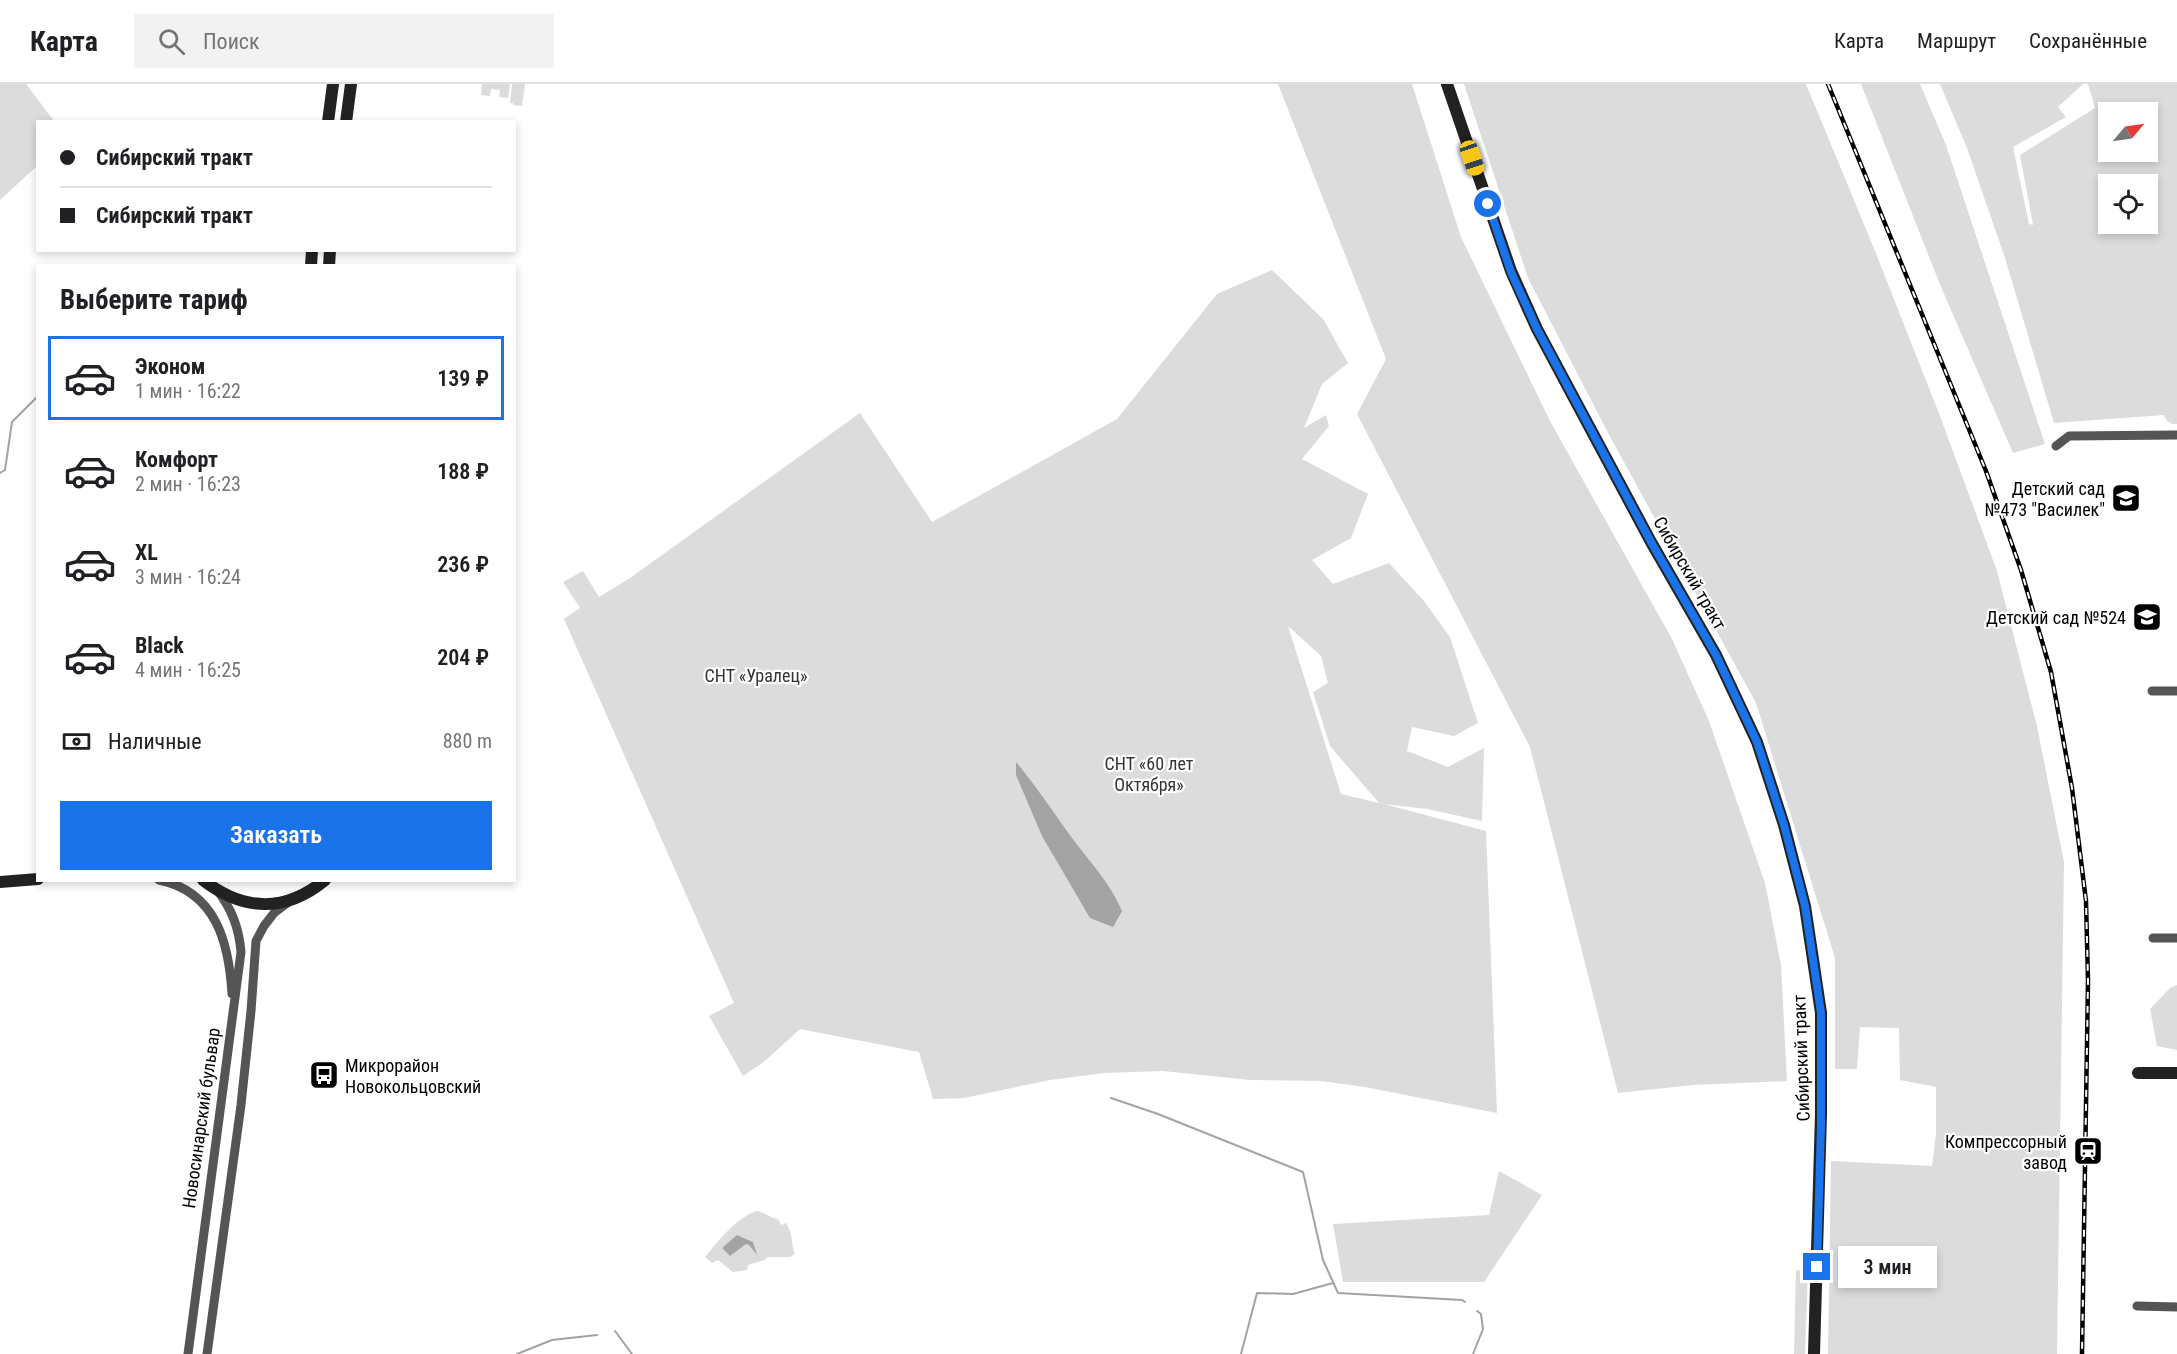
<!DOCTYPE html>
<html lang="ru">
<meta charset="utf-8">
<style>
body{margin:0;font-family:"Roboto Condensed",sans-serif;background:#f2f2f2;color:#202124;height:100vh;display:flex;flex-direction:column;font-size:22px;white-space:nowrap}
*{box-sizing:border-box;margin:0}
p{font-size:20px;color:#757577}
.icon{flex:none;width:33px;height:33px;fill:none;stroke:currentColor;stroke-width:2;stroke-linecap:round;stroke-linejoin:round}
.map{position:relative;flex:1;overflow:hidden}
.panel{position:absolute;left:36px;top:180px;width:480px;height:618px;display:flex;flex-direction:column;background:#fff;border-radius:0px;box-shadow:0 3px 9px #0003}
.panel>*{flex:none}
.top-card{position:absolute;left:36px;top:36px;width:480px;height:132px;border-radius:0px;box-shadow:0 3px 9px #0003;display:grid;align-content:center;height:132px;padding:0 24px;background:#fff}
.needle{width:39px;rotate:61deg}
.buttons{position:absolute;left:2098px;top:18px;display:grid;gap:12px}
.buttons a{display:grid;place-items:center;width:60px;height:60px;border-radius:0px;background:#fff;box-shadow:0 3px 9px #0003;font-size:30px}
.end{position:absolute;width:27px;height:27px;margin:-14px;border:8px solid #1a73e8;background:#fff;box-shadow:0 0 0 3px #fff}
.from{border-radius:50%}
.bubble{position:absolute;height:42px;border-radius:0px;background:#fff;box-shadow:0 3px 9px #0003;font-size:20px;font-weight:600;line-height:42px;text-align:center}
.car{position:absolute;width:18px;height:36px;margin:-18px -9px;border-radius:8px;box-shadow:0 0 4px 2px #0007;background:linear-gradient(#f5c518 24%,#345 0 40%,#f5c518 0 76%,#345 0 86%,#f5c518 0)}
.top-card b{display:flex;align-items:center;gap:21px;height:57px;font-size:22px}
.top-card b+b{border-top:2px solid #e0e0e0}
.top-card i{width:15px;height:15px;background:#202124}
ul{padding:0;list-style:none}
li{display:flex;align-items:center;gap:18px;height:84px;margin:0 12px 9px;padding:0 12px;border:3px solid transparent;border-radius:0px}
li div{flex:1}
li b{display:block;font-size:22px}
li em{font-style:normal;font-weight:600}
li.active{border-color:#1a73e8}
li>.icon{width:54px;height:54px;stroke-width:1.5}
h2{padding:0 24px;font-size:27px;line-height:72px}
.pay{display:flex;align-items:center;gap:15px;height:66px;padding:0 24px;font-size:22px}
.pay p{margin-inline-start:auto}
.action{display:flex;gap:12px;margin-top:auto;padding:12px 24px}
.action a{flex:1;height:69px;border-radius:0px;background:#1a73e8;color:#fff;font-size:24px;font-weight:600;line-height:69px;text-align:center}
header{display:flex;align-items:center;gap:36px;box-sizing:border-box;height:84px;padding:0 30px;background:#fff;border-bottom:2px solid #e0e0e0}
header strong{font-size:28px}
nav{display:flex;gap:33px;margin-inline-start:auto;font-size:21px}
.search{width:420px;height:54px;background:#f2f2f2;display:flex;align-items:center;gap:15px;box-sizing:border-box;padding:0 21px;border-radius:0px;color:#757577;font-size:22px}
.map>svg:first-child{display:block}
</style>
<header>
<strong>Карта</strong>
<div class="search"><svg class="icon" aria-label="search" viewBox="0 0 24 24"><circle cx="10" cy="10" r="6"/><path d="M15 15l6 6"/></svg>Поиск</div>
<nav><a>Карта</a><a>Маршрут</a><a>Сохранённые</a></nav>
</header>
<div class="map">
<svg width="2177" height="1270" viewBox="0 0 2177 1270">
<rect width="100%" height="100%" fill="#fff"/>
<path fill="#dcdcdc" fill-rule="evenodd" d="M 0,0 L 26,0 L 54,37 L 38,38 L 37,82 L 0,116 Z
M 482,0 L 510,0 L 508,14 L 499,13 L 500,6 L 491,5 L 490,12 L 481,11 Z
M 512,0 L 525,0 L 522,22 L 513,21 L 513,19 L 510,19 Z
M 1278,0 L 1412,0 L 1461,153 L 1550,337 L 1672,555 L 1709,637 L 1765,799 L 1781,881 L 1787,997 L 1693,1001 L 1618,1009 L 1530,663 L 1357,330 L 1386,275 Z
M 1464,0 L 1806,0 L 1875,167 L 1940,332 L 1997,487 L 2037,642 L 2064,778 L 2057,1270 L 1828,1270 L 1831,1077 L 1932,1082 L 1936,1050 L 1936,1003 L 1900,996 L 1899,944 L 1860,943 L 1857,985 L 1835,985 L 1835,874 L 1756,619 L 1607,347 L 1528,194 Z
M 1861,0 L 1920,0 L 1946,61 L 2045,360 L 2013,369 L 1941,203 Z
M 1940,0 L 2083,0 L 2058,23 L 2066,33 L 2013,63 L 2029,140 L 2033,141 L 2020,71 L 2095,24 L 2088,0 L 2177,0 L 2177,340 L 2172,340 L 2166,336 L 2164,331 L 2054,339 L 2005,174 L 1967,64 ZM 2109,28 L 2148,28 L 2148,68 L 2109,68 ZM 2109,100 L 2148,100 L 2148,140 L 2109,140 Z
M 1272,186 L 1323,235 L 1348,279 L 1322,300 L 1304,344 L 1326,331 L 1329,342 L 1302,375 L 1368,410 L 1351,454 L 1312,476 L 1333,500 L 1389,479 L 1424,517 L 1450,553 L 1478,639 L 1454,652 L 1412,643 L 1407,667 L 1448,683 L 1484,664 L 1482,737 L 1427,725 L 1384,720 L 1486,747 L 1497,1029 L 1365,1003 L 1321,997 L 1250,996 L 1163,987 L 1105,989 L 1050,996 L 964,1014 L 933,1015 L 919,968 L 800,945 L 765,977 L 743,992 L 709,932 L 734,919 L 564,535 L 580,524 L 563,498 L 583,487 L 599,513 L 630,494 L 860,329 L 932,438 L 1117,335 L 1217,210 ZM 1288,542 L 1321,572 L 1328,599 L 1313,608 L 1330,662 L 1379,719 L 1341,710 Z
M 2177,901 L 2177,966 L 2157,962 L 2150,925 L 2170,904 Z
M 1499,1087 L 1542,1111 L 1484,1198 L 1343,1198 L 1333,1140 L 1489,1131 Z
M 756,1127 C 765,1128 769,1134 778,1135 L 781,1141 L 786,1139 C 794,1151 790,1158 795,1170 L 790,1173 L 768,1173 L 765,1176 L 748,1181 L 747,1186 L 733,1188 L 718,1176 L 712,1179 L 705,1173 C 720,1155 734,1136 756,1127 ZM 737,1151 L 753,1158 L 755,1169 L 749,1161 L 746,1160 L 730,1171 L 727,1166 Z
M 1796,1186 L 1808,1187 L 1805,1270 L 1794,1270 Z"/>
<path fill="#a3a3a3" d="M 1016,678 C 1036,702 1051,725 1069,750 C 1087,775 1110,798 1122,827 L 1113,843 L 1090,834 L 1042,752 L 1016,691 Z
M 737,1151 L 753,1158 L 757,1171 L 749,1161 L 746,1160 L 730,1172 L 722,1164 Z"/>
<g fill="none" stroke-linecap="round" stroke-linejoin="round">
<path stroke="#a3a3a3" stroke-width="2" d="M 0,389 L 5,386 L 12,338 L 38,312
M 1111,1014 L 1158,1030 L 1303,1088 L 1323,1176 L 1338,1209 L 1462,1216 L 1465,1218
M 615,1247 L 632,1270
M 517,1270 L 552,1256 L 597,1251
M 1241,1270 L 1257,1209 L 1293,1210 L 1333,1199
M 1473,1270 L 1483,1245 L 1481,1230 L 1477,1227"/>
<path stroke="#555" stroke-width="9" d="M 2056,362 L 2069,352 L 2177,351
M 2152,607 L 2177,607
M 159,796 C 217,808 229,860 232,910
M 2153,854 L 2177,854
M 2137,1222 L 2177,1223
M 188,1270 L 241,868 C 239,844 232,826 218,807
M 207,1270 L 241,1021 L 251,927 L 256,857 L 264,842 L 274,829 L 290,817"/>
<path stroke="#222" stroke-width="12" d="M 1447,0 L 1511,187 L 1537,245 L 1651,458 L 1716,571 L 1757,658 L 1784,741 L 1805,822 L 1821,929 L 1821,1030 L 1814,1270
M 328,38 L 333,0
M 346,38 L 351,0
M 311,182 L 312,166
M 329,182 L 330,166
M 203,796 C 243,827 285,829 325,796
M 0,798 L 38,795
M 2138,989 L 2177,989"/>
<g stroke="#000" stroke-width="4.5">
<path id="rail" d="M 1828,0 L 1986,387 L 2021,486 L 2051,588 L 2072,704 L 2086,817 L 2088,897 L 2082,1270"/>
</g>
<use href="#rail" stroke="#fff" stroke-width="2" stroke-dasharray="7" stroke-linecap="butt"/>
</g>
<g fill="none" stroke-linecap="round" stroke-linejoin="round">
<path stroke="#1a73e8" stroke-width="8" d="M 1488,120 L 1511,188 L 1537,245 L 1651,458 L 1716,571 L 1757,658 L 1784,741 L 1805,822 L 1821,929 L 1821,1041 L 1817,1183"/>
</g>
<defs>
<g id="school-square" transform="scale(1.5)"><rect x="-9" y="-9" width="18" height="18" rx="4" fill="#000" stroke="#fff"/><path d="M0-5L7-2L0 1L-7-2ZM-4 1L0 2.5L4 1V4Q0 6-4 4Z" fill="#fff"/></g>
<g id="bus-square" transform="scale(1.5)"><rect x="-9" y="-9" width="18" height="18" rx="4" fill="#000" stroke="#fff"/><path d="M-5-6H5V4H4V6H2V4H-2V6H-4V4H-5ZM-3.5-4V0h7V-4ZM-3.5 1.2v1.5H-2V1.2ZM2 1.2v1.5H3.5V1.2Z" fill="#fff"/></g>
<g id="station-square" transform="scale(1.5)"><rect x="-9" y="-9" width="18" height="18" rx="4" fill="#000" stroke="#fff"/><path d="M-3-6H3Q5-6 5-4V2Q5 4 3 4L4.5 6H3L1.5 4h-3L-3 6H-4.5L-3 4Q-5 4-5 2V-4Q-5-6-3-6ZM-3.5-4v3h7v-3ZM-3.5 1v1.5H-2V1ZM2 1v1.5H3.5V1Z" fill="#fff"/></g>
</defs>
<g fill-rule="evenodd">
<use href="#school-square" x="2126" y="414"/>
<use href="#school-square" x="2147" y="533"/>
<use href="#bus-square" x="324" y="991"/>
<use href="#station-square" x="2088" y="1067"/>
</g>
<g text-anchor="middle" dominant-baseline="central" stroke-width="4.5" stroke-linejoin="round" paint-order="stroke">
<g font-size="18" fill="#000" stroke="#fff" text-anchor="end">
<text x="2105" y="404">Детский сад<tspan x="2105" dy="21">№473 "Василек"</tspan></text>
<text x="2126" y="533">Детский сад №524</text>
<text x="345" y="981" text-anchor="start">Микрорайон<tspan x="345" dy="21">Новокольцовский</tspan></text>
<text x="2067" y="1057">Компрессорный<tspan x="2067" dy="21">завод</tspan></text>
</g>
<g font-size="18" fill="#000" stroke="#fff">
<text transform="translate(1690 489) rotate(60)">Сибирский тракт</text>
<text transform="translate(1801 974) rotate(-92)">Сибирский тракт</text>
<text transform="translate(201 1034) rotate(-82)">Новосинарский бульвар</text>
</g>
<g font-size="18" fill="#333" stroke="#fff">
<text x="756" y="591">СНТ «Уралец»</text>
<text x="1149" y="679">СНТ «60 лет<tspan x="1149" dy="21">Октября»</tspan></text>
</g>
</g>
</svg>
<div class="buttons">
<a><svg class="needle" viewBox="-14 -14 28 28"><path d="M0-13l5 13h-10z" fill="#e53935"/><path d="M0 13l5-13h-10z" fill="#757577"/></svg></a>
<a><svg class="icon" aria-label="locate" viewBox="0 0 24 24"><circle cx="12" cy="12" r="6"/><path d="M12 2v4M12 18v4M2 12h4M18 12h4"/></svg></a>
</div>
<i class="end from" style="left:1488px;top:120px"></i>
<i class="end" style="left:1817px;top:1183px"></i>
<div class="bubble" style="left:1838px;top:1162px;width:99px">3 мин</div>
<i class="car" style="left:1472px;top:74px;rotate:161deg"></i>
<div class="top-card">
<b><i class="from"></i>Сибирский тракт</b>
<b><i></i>Сибирский тракт</b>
</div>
<section class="panel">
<h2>Выберите тариф</h2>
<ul>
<li class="active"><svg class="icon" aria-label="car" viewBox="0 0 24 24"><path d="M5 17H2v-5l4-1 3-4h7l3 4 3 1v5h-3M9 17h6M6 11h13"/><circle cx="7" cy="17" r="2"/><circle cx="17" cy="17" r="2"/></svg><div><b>Эконом</b><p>1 мин · 16:22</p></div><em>139 ₽</em></li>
<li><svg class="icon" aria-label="car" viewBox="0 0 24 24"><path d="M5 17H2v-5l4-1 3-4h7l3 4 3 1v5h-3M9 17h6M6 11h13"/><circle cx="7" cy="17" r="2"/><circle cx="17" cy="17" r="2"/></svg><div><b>Комфорт</b><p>2 мин · 16:23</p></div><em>188 ₽</em></li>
<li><svg class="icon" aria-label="car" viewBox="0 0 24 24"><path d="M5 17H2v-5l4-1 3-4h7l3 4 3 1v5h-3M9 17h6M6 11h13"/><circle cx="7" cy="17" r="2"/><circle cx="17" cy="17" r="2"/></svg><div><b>XL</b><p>3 мин · 16:24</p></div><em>236 ₽</em></li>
<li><svg class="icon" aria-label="car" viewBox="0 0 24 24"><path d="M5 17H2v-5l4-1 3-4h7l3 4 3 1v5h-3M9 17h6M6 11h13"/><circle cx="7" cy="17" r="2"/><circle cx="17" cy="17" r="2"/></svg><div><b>Black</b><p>4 мин · 16:25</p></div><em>204 ₽</em></li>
</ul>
<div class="pay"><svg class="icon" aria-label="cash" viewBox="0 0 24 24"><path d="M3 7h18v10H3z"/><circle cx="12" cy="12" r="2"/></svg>Наличные<p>880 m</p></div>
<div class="action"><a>Заказать</a></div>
</section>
</div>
